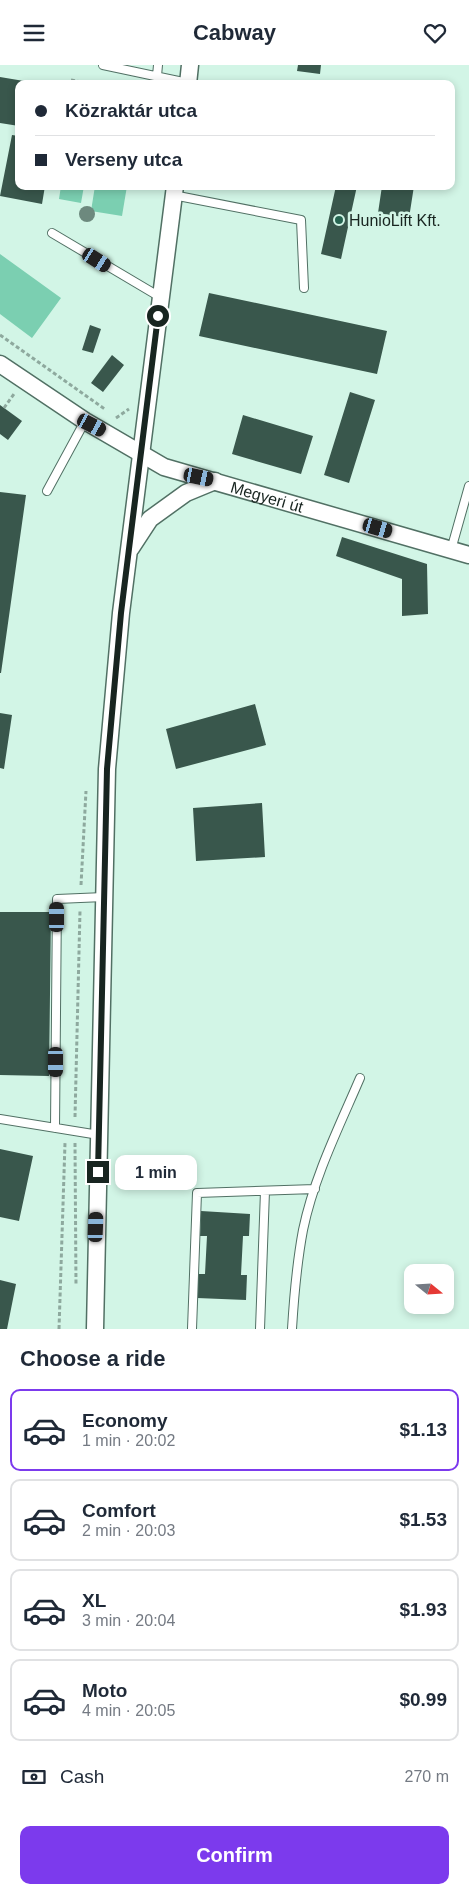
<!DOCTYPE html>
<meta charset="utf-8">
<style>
body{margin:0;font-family:Helvetica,sans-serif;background:#f2f2f3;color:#1f2937;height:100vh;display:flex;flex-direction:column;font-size:19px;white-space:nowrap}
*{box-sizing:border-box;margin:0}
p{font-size:16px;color:#747a83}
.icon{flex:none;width:28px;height:28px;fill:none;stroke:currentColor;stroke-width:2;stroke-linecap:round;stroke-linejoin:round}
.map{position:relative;height:1264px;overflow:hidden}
.sheet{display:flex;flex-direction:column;background:#fff;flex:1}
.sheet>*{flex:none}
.guide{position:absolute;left:15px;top:15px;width:440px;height:110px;border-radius:10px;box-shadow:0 2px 8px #0003;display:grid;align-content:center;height:110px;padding:0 20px;background:#fff}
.needle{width:32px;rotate:108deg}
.buttons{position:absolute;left:404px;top:1199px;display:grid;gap:10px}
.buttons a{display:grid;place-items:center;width:50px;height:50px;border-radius:10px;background:#fff;box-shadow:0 2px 8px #0003;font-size:25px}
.end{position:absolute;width:22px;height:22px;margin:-11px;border:6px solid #182520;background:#fff;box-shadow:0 0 0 2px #fff}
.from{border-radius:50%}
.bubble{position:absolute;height:35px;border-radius:10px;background:#fff;box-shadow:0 2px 8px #0003;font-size:16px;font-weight:600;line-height:35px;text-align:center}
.car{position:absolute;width:15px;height:30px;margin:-15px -8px;border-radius:6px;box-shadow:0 0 4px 1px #0007;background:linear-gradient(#222 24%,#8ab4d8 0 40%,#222 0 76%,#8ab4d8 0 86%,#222 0)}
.guide b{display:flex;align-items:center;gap:18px;height:48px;font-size:19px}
.guide b+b{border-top:1px solid #e0e1e3}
.guide i{width:12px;height:12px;background:#1f2937}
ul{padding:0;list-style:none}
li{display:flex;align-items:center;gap:15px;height:82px;margin:0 10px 8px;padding:0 10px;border:2px solid #e0e1e3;border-radius:10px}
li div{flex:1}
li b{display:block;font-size:19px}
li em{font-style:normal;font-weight:600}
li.current{border-color:#7c3aed}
li>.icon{width:45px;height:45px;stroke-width:1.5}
h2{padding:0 20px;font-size:22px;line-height:60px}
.pay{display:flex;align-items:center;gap:12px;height:55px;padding:0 20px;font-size:19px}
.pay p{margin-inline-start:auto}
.cta{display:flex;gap:10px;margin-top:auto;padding:10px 20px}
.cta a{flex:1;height:58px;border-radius:10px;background:#7c3aed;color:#fff;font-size:20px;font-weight:600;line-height:58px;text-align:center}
header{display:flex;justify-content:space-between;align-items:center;height:65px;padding:0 20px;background:#fff;font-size:22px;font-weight:600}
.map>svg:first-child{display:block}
</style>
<header><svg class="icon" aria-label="menu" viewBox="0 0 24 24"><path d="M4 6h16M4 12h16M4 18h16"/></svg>Cabway<svg class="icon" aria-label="heart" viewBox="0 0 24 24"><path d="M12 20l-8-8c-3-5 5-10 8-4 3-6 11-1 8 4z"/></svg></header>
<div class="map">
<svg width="469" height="1264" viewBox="0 0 469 1264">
<rect width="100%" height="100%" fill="#d2f5e6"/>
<path fill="#7bcfb1" d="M 61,121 L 84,121 L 81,138 L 59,134 Z
M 95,121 L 127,121 L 122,151 L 91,146 Z
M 0,189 L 61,233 L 32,273 L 0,249 Z"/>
<path fill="#39574c" d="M 298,0 L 321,0 L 320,9 L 297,6 Z
M 0,12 L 36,18 L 19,19 L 19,61 L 0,58 Z
M 12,70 L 19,71 L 19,121 L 45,121 L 42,139 L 0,131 Z
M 336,121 L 357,121 L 341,194 L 321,189 Z
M 382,121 L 414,121 L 409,153 L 378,148 Z
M 209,228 L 387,266 L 377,309 L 199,271 Z
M 90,260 L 101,264 L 93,288 L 82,285 Z
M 112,290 L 124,300 L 103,327 L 91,318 Z
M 350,327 L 375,335 L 349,418 L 324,410 Z
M 0,340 L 22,356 L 8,375 L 0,369 Z
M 243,350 L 313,371 L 301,409 L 232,389 Z
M 0,427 L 26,430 L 1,608 L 0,608 Z
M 342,472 L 427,499 L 428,549 L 402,551 L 402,514 L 336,491 Z
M 255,639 L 266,680 L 176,704 L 166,664 Z
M 0,648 L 12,650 L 4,704 L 0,703 Z
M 262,738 L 265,792 L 196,796 L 193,743 Z
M 0,847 L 51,847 L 49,1011 L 0,1010 Z
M 0,1084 L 33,1091 L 19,1156 L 0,1152 Z
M 201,1146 L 250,1149 L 249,1171 L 243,1171 L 241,1210 L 247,1210 L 246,1235 L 197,1233 L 198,1209 L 205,1209 L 207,1171 L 200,1171 Z
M 0,1215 L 16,1219 L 7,1264 L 0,1264 Z"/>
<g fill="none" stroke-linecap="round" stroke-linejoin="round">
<g stroke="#517064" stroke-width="10">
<path id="service" d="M 103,0 L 188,18
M 157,11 L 158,0
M 173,130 L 301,155 L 304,223
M 52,168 L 160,232
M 47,426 L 85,356
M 451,485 L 469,421
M 0,1054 L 99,1070
M 55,1063 L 57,834 L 104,832
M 192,1264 L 197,1128 L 315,1124
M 260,1264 L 265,1126
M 292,1264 C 294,1231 297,1197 303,1165 C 314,1112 339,1062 360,1013"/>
</g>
<g stroke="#517064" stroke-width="19">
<g id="minor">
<path d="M 188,19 L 190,0"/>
<path id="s1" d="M 0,299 L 85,356 L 164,402 L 469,490"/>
<path d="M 131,483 L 150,454 L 186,428 L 215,416"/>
<path d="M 95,1264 L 107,704 L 121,548 L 175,121"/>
</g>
</g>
<path stroke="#8ea99e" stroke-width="3" stroke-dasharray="4 2.5" stroke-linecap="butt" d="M 71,15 L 90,19
M 0,270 L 106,345
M 4,343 L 14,329
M 116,353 L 129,344
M 81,820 L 86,726
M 75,1052 L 80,846
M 75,1078 L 76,1220
M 59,1264 L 65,1078"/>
<use href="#service" stroke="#fff" stroke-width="8"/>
<use href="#minor" stroke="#fff" stroke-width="16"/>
</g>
<circle fill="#6d897e" cx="87" cy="149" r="8"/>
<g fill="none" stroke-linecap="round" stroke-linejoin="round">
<path stroke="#182520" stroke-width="6" d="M 98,1107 L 107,704 L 121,548 L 158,251"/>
</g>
<circle fill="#276551" stroke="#d2f5e6" stroke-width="2" cx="339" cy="155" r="5"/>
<g text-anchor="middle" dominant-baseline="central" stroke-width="5" stroke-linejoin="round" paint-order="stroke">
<g font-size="16" fill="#182520" stroke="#d2f5e6" text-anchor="start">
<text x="349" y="155">HunioLift Kft.</text>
</g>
<g font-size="16" fill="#182520" stroke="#d2f5e6">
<text stroke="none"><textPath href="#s1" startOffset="301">Megyeri út</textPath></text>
</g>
</g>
</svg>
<div class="buttons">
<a><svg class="needle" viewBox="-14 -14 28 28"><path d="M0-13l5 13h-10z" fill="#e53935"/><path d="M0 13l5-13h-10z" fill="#747a83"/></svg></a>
</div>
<i class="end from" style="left:158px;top:251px"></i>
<i class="end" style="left:98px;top:1107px"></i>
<div class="bubble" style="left:115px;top:1090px;width:82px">1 min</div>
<i class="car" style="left:97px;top:195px;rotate:122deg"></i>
<i class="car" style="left:92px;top:360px;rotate:118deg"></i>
<i class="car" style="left:199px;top:412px;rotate:102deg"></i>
<i class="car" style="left:378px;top:463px;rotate:106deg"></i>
<i class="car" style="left:57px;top:852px;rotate:0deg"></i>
<i class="car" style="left:56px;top:997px;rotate:180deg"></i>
<i class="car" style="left:96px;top:1162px;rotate:2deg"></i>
<div class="guide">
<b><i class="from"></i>Közraktár utca</b>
<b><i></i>Verseny utca</b>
</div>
</div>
<section class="sheet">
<h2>Choose a ride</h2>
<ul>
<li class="current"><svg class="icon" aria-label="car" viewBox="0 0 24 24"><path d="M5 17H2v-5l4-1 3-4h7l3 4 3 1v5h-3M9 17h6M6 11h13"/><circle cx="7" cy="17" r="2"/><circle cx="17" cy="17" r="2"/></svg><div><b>Economy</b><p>1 min · 20:02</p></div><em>$1.13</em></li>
<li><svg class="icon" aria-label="car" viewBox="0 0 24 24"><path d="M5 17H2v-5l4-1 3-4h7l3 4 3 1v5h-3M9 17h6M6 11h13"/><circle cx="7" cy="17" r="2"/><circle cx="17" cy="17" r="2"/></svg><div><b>Comfort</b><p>2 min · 20:03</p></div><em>$1.53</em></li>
<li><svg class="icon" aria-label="car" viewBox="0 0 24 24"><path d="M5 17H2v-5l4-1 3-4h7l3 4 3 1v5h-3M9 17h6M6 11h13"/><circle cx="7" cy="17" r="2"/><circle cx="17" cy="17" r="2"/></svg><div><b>XL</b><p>3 min · 20:04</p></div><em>$1.93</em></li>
<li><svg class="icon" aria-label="car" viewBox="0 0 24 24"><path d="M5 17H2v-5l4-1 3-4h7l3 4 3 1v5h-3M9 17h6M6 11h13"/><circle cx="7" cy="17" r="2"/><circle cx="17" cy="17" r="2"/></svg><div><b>Moto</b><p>4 min · 20:05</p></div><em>$0.99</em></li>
</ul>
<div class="pay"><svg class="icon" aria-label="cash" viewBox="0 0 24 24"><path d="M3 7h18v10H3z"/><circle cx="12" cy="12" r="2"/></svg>Cash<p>270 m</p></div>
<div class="cta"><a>Confirm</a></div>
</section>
